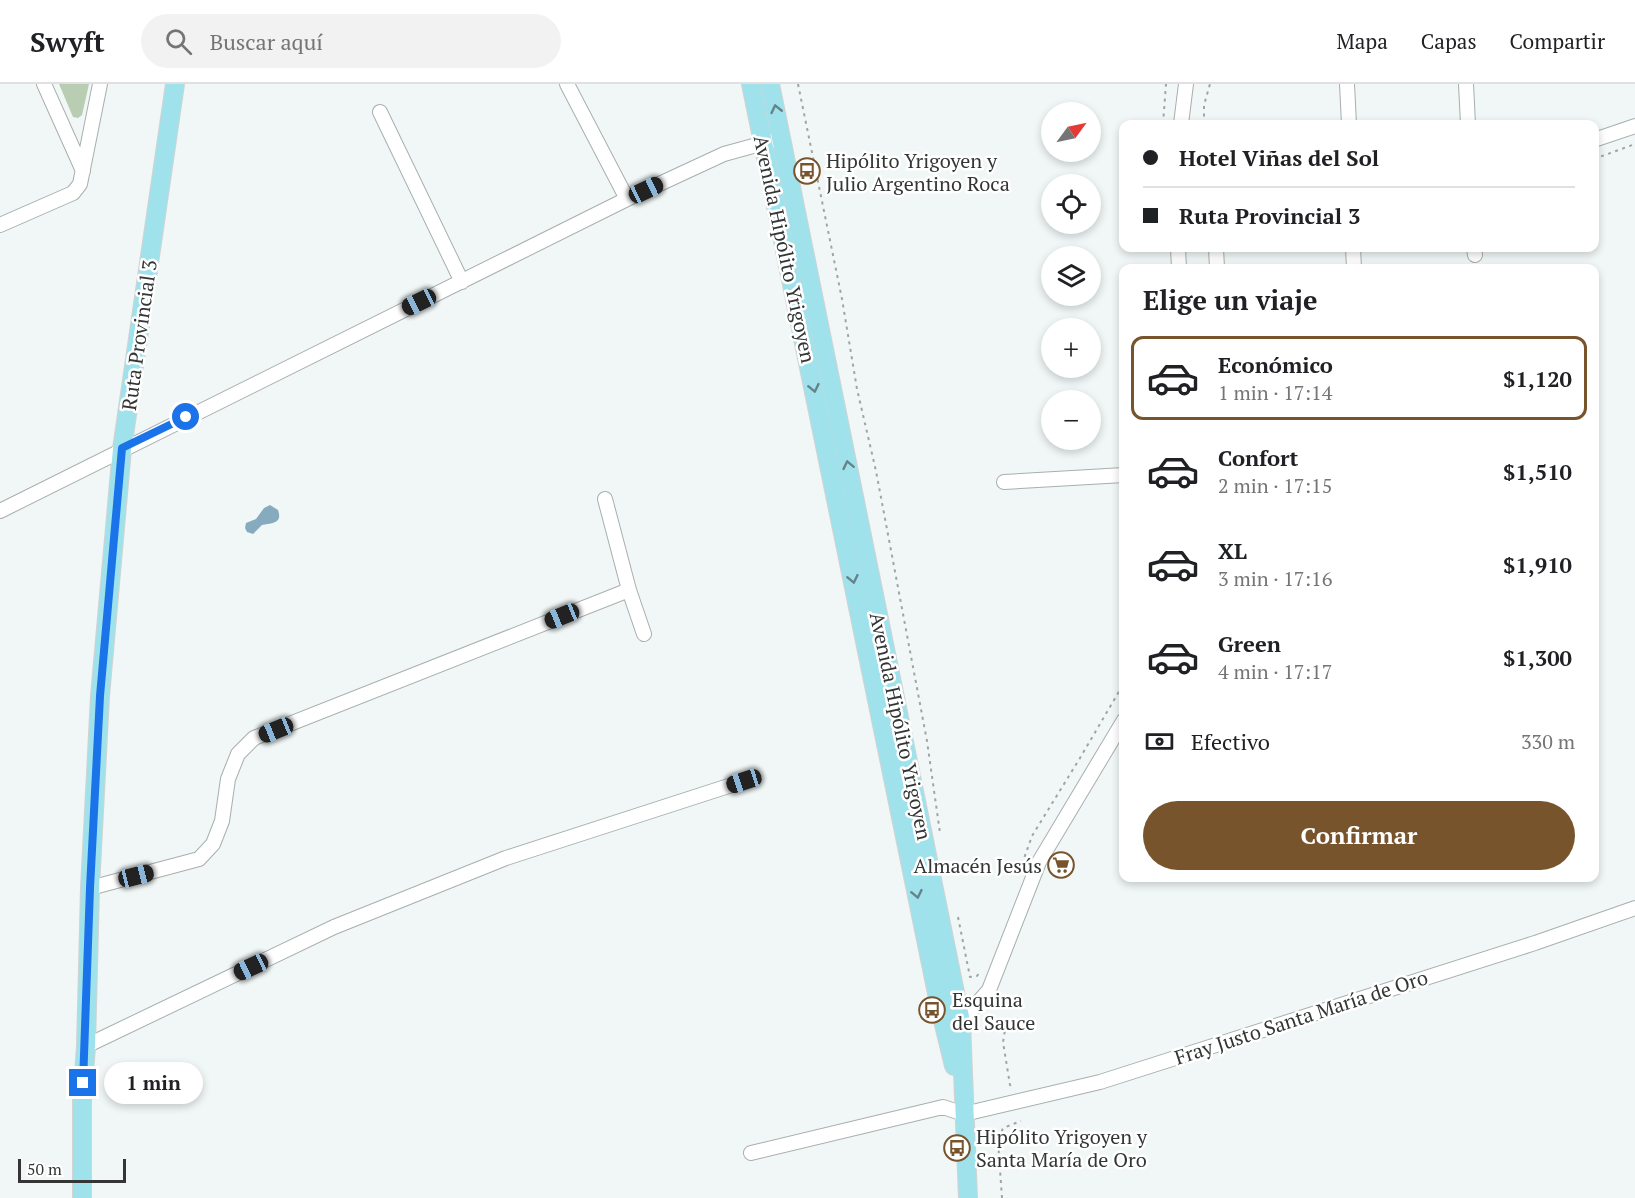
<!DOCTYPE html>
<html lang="es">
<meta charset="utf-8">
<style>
body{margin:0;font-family:"PT Serif",serif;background:#f2f2f2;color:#202124;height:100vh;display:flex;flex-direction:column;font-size:22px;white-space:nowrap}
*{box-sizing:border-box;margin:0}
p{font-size:20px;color:#757577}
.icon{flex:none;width:33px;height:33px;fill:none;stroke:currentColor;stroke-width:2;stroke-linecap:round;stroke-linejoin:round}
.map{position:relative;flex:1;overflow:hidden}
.details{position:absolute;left:1119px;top:180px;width:480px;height:618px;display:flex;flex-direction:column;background:#fff;border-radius:12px;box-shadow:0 3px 9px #0003}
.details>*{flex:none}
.banner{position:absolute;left:1119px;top:36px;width:480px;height:132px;border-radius:12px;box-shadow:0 3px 9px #0003;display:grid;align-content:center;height:132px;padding:0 24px;background:#fff}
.needle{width:39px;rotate:57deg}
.tools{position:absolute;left:1041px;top:18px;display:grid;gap:12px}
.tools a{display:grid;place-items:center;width:60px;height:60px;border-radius:50%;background:#fff;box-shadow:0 3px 9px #0003;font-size:30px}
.scale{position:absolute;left:18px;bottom:15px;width:108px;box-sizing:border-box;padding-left:6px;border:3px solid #343636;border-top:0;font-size:16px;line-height:21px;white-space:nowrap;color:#343636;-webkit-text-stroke:4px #fff;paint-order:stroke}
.end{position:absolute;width:27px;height:27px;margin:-14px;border:8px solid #1a73e8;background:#fff;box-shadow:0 0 0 3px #fff}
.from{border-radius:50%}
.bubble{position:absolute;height:42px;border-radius:21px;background:#fff;box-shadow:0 3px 9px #0003;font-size:20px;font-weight:700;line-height:42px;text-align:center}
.car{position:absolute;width:18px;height:36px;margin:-18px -9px;border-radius:8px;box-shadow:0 0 4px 2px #0007;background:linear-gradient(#222 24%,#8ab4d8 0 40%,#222 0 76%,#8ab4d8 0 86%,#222 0)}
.banner b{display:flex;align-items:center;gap:21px;height:57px;font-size:22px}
.banner b+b{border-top:2px solid #e0e0e0}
.banner i{width:15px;height:15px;background:#202124}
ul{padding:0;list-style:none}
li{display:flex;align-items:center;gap:18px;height:84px;margin:0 12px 9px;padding:0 12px;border:3px solid transparent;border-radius:12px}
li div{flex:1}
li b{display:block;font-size:22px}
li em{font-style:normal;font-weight:700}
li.selected{border-color:#77542c}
li>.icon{width:54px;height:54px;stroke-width:1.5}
h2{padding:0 24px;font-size:27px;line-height:72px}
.pay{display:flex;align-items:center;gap:15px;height:66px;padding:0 24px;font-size:22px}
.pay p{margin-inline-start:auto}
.button{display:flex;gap:12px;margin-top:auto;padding:12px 24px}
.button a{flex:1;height:69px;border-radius:36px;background:#77542c;color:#fff;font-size:24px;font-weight:700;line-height:69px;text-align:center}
header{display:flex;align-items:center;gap:36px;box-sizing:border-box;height:84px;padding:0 30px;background:#fff;border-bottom:2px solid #e0e0e0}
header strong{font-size:28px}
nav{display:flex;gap:33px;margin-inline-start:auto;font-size:21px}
.search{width:420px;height:54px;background:#f2f2f2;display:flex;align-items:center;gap:15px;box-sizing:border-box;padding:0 21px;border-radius:33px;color:#757577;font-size:22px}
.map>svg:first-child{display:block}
</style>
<header>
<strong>Swyft</strong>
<div class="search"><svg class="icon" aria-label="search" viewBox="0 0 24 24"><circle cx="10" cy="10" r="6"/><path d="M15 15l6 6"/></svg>Buscar aquí</div>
<nav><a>Mapa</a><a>Capas</a><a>Compartir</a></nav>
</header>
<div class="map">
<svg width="1635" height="1114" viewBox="0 0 1635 1114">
<rect width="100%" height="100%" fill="#f0f7f6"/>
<path fill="#b8cdb2" d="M 59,0 L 89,0 L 82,31 L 78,34 L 73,33 Z"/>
<path fill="#87abbe" d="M 270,421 L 278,426 C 283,440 271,439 262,441 L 253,450 L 247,448 L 245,444 L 246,439 L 256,435 L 264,424 Z"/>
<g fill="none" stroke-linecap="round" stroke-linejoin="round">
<g stroke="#a8afae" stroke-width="16">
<path id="minor" d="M 44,0 L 83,87
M 567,0 L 627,115
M 1347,0 L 1349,40
M 1466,0 L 1468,40
M 380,28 L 462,198
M 1181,40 L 1186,0
M 1594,56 L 1635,42
M 0,141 L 73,109 L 80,100 L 100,0
M 1178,164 L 1179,184
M 1216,164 L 1217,184
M 1353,164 L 1354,184
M 1474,164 L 1475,171
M 1004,398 L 1124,391
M 605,415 L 629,506 L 644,550
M 0,427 L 627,115 L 724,70 L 771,57
M 90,804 L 199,775 L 213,760 L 222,737 L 228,695 L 238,670 L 254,654 L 629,506
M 957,941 L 961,938 L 989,906 L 1039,778 L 1124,636
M 86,962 L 334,843 L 506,774 L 744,697
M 751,1069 L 943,1023 L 964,1030 L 1100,998 L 1535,859 L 1635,824"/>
</g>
<g stroke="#d2d3d3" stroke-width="20">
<path id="major" d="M 751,0 L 940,924 L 954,982
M 770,0 L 961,938 L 968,1114
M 82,1114 L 82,1017 L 86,962 L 90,804 L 100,612 L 122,365 L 175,0"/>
</g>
<path stroke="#a0a5a4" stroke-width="2" stroke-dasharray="3 4.5" stroke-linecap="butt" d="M 798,0 L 842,215 L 857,305 L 876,387 L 927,657 L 940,749
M 1163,40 L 1166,0
M 1204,40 L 1204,21 L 1210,0
M 1594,75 L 1635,60
M 1022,780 L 1032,752 L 1080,674 L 1124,599
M 958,833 L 970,893 L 977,892 L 980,888
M 1006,940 L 1003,958 L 1010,1001 L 1014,1004
M 1002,1114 L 998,1057 L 1003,1044 L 1021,1037"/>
<use href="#minor" stroke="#fff" stroke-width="14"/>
<use href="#major" stroke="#a0e2ec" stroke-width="18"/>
</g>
<defs><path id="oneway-chevron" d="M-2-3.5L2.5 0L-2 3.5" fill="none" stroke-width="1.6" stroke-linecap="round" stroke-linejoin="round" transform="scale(1.5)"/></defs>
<g stroke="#658388">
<use href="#oneway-chevron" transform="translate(776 25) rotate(-103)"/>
<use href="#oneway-chevron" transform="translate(814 304) rotate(78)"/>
<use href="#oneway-chevron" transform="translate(848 381) rotate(-102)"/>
<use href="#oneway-chevron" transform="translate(853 495) rotate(78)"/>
<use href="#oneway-chevron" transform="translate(917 810) rotate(78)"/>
</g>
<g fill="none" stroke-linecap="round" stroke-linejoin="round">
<path stroke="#1a73e8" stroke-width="8" d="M 83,999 L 90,804 L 100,612 L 122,364 L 186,333"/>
</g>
<defs>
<g id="bus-ring" transform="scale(1.35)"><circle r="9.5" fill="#fff" stroke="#77542c" stroke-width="1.5"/><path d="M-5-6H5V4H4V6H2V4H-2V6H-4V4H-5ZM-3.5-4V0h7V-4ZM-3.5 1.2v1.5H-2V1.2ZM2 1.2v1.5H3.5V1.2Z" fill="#77542c"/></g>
<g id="supermarket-ring" transform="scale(1.35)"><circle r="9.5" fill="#fff" stroke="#77542c" stroke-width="1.5"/><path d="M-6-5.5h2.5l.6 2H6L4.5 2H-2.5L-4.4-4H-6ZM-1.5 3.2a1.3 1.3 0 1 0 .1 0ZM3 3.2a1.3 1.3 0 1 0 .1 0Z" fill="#77542c"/></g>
</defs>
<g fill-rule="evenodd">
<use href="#bus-ring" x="807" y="87"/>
<use href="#supermarket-ring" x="1061" y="781"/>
<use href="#bus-ring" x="932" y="926"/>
<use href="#bus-ring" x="957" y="1064"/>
</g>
<g text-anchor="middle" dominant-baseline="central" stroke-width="5" stroke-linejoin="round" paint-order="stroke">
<g font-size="20" fill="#343636" stroke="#fff" text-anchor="start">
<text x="826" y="76">Hipólito Yrigoyen y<tspan x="826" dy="23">Julio Argentino Roca</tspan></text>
<text x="1042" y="781" text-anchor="end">Almacén Jesús</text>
<text x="952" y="915">Esquina<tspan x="952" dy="23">del Sauce</tspan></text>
<text x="976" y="1052">Hipólito Yrigoyen y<tspan x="976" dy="23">Santa María de Oro</tspan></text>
</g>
<g font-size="20" fill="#343636" stroke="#fff">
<text transform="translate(785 165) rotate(78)">Avenida Hipólito Yrigoyen</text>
<text transform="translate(139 251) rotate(-82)">Ruta Provincial 3</text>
<text transform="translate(901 642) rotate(78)">Avenida Hipólito Yrigoyen</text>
<text transform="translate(1301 933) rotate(-18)">Fray Justo Santa María de Oro</text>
</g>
</g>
</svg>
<div class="tools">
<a><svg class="needle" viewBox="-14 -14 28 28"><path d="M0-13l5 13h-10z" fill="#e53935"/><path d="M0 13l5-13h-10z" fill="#757577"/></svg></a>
<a><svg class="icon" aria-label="locate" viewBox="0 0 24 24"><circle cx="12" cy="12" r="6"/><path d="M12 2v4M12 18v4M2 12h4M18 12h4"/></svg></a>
<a><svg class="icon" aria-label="layers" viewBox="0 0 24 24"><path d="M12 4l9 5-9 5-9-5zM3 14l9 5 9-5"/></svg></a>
<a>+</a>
<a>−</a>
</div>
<div class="scale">50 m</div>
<i class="end from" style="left:186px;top:333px"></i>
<i class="end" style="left:83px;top:999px"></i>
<div class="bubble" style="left:104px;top:978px;width:99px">1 min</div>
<i class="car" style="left:646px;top:106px;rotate:65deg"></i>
<i class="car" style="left:419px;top:218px;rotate:244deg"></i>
<i class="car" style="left:562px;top:532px;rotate:248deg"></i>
<i class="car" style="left:276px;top:646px;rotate:248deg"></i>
<i class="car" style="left:744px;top:697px;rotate:252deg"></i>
<i class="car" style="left:136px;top:792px;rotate:76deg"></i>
<i class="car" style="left:251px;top:883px;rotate:245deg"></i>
<div class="banner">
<b><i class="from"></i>Hotel Viñas del Sol</b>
<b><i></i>Ruta Provincial 3</b>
</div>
<section class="details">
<h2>Elige un viaje</h2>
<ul>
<li class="selected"><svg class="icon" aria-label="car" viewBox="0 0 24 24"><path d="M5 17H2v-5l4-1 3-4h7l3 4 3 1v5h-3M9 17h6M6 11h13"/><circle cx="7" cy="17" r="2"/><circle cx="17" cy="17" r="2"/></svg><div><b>Económico</b><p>1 min · 17:14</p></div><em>$1,120</em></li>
<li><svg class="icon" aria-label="car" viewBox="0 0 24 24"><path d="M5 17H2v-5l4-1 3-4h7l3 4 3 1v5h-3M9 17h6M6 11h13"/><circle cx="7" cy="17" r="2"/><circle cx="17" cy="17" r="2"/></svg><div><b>Confort</b><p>2 min · 17:15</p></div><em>$1,510</em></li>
<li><svg class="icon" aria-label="car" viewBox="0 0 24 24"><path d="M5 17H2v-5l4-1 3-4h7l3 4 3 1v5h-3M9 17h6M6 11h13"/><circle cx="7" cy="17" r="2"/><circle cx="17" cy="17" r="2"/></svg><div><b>XL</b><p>3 min · 17:16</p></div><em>$1,910</em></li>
<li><svg class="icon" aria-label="car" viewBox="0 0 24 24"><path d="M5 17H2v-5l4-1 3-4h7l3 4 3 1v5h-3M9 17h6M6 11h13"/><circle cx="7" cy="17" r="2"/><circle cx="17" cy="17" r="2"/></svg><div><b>Green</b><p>4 min · 17:17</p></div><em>$1,300</em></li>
</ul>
<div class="pay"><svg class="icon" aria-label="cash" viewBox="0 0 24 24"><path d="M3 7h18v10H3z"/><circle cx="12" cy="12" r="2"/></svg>Efectivo<p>330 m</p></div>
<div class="button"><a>Confirmar</a></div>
</section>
</div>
